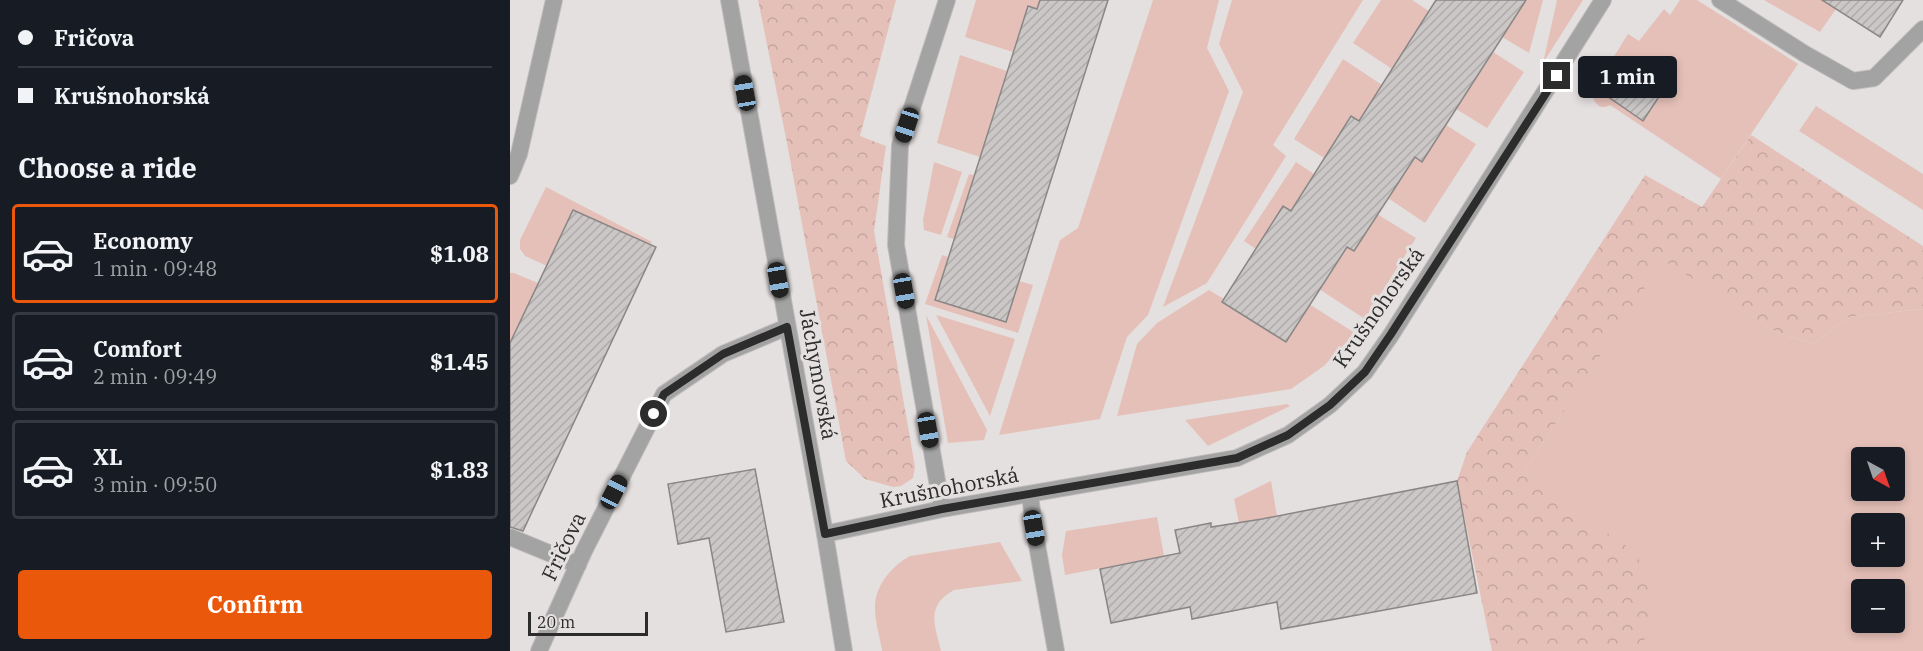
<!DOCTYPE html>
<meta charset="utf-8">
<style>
body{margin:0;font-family:"IBM Plex Serif",serif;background:#242831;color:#f1f3f6;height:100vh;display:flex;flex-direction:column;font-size:22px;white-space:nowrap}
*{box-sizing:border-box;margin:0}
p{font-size:20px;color:#9ea1a6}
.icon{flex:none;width:33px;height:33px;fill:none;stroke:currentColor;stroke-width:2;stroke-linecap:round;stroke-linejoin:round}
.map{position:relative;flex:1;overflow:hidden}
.panel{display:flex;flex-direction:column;background:#171b24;width:510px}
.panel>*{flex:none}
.hud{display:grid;align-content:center;height:132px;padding:0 18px;background:#171b24}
.needle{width:39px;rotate:140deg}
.buttons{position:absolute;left:1341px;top:447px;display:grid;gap:12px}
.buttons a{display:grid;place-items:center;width:54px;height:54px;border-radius:6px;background:#171b24;box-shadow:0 3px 9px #0003;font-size:30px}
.scale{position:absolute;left:18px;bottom:15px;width:120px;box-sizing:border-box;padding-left:6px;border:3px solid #2d2c2c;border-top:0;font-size:16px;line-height:21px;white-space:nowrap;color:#2d2c2c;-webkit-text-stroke:4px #e4e0df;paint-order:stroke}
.end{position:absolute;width:27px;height:27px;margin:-14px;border:8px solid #2d2c2c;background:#fff;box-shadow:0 0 0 3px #fff}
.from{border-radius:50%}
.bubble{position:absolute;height:42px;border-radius:6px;background:#171b24;box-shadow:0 3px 9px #0003;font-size:20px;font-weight:700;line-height:42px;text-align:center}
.car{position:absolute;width:18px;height:36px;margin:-18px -9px;border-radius:8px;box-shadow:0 0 4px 2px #0007;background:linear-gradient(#222 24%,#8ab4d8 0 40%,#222 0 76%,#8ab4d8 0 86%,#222 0)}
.hud b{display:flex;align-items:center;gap:21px;height:57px;font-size:22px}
.hud b+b{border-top:2px solid #363941}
.hud i{width:15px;height:15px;background:#f1f3f6}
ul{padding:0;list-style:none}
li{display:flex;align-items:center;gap:18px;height:99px;margin:0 12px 9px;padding:0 6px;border:3px solid #363941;border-radius:6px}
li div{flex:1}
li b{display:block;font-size:22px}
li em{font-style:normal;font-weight:700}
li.current{border-color:#ea580c}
li>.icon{width:54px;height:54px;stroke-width:1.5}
h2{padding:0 18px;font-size:27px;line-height:72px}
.primary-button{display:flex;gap:12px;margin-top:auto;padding:12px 18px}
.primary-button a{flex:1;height:69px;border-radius:6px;background:#ea580c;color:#fff;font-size:24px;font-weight:700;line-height:69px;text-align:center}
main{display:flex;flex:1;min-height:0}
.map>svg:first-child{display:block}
</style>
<main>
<section class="panel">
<div class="hud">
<b><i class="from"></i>Fričova</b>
<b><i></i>Krušnohorská</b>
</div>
<h2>Choose a ride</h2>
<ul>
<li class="current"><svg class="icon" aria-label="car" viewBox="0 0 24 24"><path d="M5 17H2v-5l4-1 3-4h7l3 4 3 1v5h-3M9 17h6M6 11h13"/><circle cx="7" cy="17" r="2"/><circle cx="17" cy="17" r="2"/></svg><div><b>Economy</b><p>1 min · 09:48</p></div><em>$1.08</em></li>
<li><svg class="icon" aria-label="car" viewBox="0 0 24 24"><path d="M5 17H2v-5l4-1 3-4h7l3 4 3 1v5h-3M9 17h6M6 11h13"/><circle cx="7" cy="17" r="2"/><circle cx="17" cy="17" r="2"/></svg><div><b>Comfort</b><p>2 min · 09:49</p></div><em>$1.45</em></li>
<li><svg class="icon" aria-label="car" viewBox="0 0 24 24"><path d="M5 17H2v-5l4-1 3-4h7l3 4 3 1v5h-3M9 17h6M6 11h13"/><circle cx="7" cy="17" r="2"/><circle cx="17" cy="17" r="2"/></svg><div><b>XL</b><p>3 min · 09:50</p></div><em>$1.83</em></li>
</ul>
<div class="primary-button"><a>Confirm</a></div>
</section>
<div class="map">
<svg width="1413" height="651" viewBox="0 0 1413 651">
<defs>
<pattern id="forest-crowns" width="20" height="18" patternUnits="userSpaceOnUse" patternTransform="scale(1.5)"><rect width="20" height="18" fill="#e5c0b8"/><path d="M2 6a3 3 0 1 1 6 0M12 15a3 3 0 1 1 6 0" fill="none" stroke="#c5a59e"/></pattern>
<pattern id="building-hatch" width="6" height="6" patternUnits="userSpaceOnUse" patternTransform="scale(1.5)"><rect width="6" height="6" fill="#cac7c6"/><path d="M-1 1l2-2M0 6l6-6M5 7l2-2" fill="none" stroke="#aeabaa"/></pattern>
</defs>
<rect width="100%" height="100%" fill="#e4e0df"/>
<path fill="#e5c0b8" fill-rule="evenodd" d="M 466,0 L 530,0 L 527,9 L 518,6 L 503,52 L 455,37 Z
M 643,0 L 709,0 L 697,48 L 719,91 L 638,315 L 617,337 L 590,419 L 489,435 L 550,240 L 568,228 Z
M 722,0 L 853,0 L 763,145 L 776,156 L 697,283 L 653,307 L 733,92 L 709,44 Z
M 871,0 L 902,0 L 919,11 L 882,69 L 843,43 Z
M 1016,0 L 1033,0 L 1019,53 L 992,37 Z
M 1047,0 L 1073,0 L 1033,63 Z
M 1170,0 L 1187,0 L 1288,64 L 1211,179 L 1100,105 C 1089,111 1085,103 1081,93 L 1118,34 L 1129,41 L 1154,9 L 1160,15 Z
M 1254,0 L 1314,0 L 1326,9 L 1310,32 Z
M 983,52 L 1014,72 L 977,128 L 946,109 Z
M 450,55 L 497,71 L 470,157 L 427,143 Z
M 833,59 L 872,85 L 849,121 L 841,116 L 814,158 L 784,139 Z
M 1306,106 L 1413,174 L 1413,210 L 1289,131 Z
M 936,125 L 966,144 L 915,223 L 878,198 L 905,157 Z
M 424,162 L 452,172 L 431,235 L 414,230 L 413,220 Z
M 786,162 L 804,174 L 781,211 L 773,206 L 746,249 L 734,241 Z
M 459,174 L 464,175 L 444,239 L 437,237 Z
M 36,187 L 142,242 L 140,244 L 63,210 L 37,266 L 15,256 L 10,249 L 10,240 Z
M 867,214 L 906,238 L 855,319 L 809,289 L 837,247 L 844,251 Z
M 432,255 L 438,257 L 425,300 L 496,322 L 509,281 L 523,285 L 508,333 L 415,304 Z
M 1153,259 L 1268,333 L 1304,344 L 1338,317 L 1413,309 L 1413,651 L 1127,651 L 1012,475 ZM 1352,458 L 1384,458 L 1384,490 L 1352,490 ZM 1352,524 L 1384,524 L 1384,556 L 1352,556 ZM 1352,590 L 1384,590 L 1384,622 L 1352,622 Z
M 0,273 L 4,273 L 28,283 L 0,343 Z
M 699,290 L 714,299 L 713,302 L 775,342 L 799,304 L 845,333 L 814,366 L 781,389 L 607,416 L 627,344 L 647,323 Z
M 416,315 L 477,430 L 474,440 L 438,443 Z
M 426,315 L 505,339 L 480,416 Z
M 777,404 L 780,406 L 698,446 L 675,420 Z
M 761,481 L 767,516 L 729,523 L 724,499 Z
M 647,517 L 654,556 L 555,575 L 552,555 L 556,531 Z
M 490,542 L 512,581 L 444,590 C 415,606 425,625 431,651 L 372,651 C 370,637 365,623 365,609 C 364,586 382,566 400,556 Z"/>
<path fill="url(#forest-crowns)" d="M 248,0 L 386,0 L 350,136 L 376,146 L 364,231 L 405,467 L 403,478 L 391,486 L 383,487 L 355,479 L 336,461 L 277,143 Z
M 1241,135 L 1413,246 L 1413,309 L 1338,317 L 1304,344 L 1268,333 L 1153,260 L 1012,475 L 1127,553 L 1145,612 L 1130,651 L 982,651 L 947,481 L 957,452 L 1135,175 L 1192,207 Z"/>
<path fill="url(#building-hatch)" stroke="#898685" stroke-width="1.5" d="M 530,0 L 598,0 L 496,322 L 425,300 L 518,6 L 527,9 Z
M 926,0 L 1016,0 L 912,162 L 905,157 L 844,251 L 837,247 L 776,342 L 712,302 L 773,206 L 781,211 L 841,116 L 849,121 Z
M 1312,0 L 1393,0 L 1370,37 Z
M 1119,62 L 1156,86 L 1133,121 L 1097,96 Z
M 63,210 L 146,247 L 13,531 L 0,527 L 0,343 Z
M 245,469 L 274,622 L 216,632 L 199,538 L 168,544 L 158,484 Z
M 947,481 L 967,593 L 771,629 L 767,602 L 682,619 L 680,607 L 601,623 L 590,569 L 670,553 L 665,530 L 701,523 L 701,527 L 752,519 Z"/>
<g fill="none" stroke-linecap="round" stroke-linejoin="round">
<g stroke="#bfbcbb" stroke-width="18">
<path id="service" d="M 1210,0 L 1295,54 L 1343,81 L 1364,78 L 1413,29
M 0,176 L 9,154 L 44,0
M 520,494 L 524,528 L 546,651
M 0,537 L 68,565"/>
</g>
<g stroke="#bfbcbb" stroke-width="18">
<path id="minor" d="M 432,509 L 386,245 L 390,145 L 437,0
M 315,534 L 432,509 L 727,458 L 778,435 L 820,405 L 855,372 L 881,335 L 1093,0
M 29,651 L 74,551 L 154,394 L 213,354 L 277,327"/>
</g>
<g stroke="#bfbcbb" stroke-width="18">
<path id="tertiary" d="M 219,0 L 315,534 L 334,651"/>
</g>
<use href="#service" stroke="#a4a3a3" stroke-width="16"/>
<use href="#minor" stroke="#a4a3a3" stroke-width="16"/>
<use href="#tertiary" stroke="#a4a3a3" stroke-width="16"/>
</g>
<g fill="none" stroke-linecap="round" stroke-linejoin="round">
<path stroke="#2d2c2c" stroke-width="8" d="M 144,414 L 154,394 L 213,354 L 277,327 L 315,534 L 432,509 L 727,458 L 778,435 L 820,405 L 855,372 L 881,334 L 1047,76"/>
</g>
<g text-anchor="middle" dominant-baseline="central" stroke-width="6" stroke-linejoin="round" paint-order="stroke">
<g font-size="21" fill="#2d2c2c" stroke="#e4e0df">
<text transform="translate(868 307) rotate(-55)">Krušnohorská</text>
<text transform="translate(309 374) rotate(80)">Jáchymovská</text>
<text transform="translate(439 487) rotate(-11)">Krušnohorská</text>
<text transform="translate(53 546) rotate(-64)">Fričova</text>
</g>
</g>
</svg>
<div class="buttons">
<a><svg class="needle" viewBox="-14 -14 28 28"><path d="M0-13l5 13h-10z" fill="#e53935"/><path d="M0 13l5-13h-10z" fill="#9ea1a6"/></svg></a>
<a>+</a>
<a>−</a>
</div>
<div class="scale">20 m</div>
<i class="end from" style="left:144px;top:414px"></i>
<i class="end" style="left:1047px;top:76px"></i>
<div class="bubble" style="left:1068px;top:56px;width:99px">1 min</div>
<i class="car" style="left:235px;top:93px;rotate:350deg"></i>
<i class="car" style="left:397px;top:125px;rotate:198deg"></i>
<i class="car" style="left:268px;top:280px;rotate:170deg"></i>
<i class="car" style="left:394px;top:291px;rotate:170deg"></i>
<i class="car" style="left:418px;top:430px;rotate:170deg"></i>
<i class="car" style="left:104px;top:492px;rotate:27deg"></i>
<i class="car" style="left:524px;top:528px;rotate:170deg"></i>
</div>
</main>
